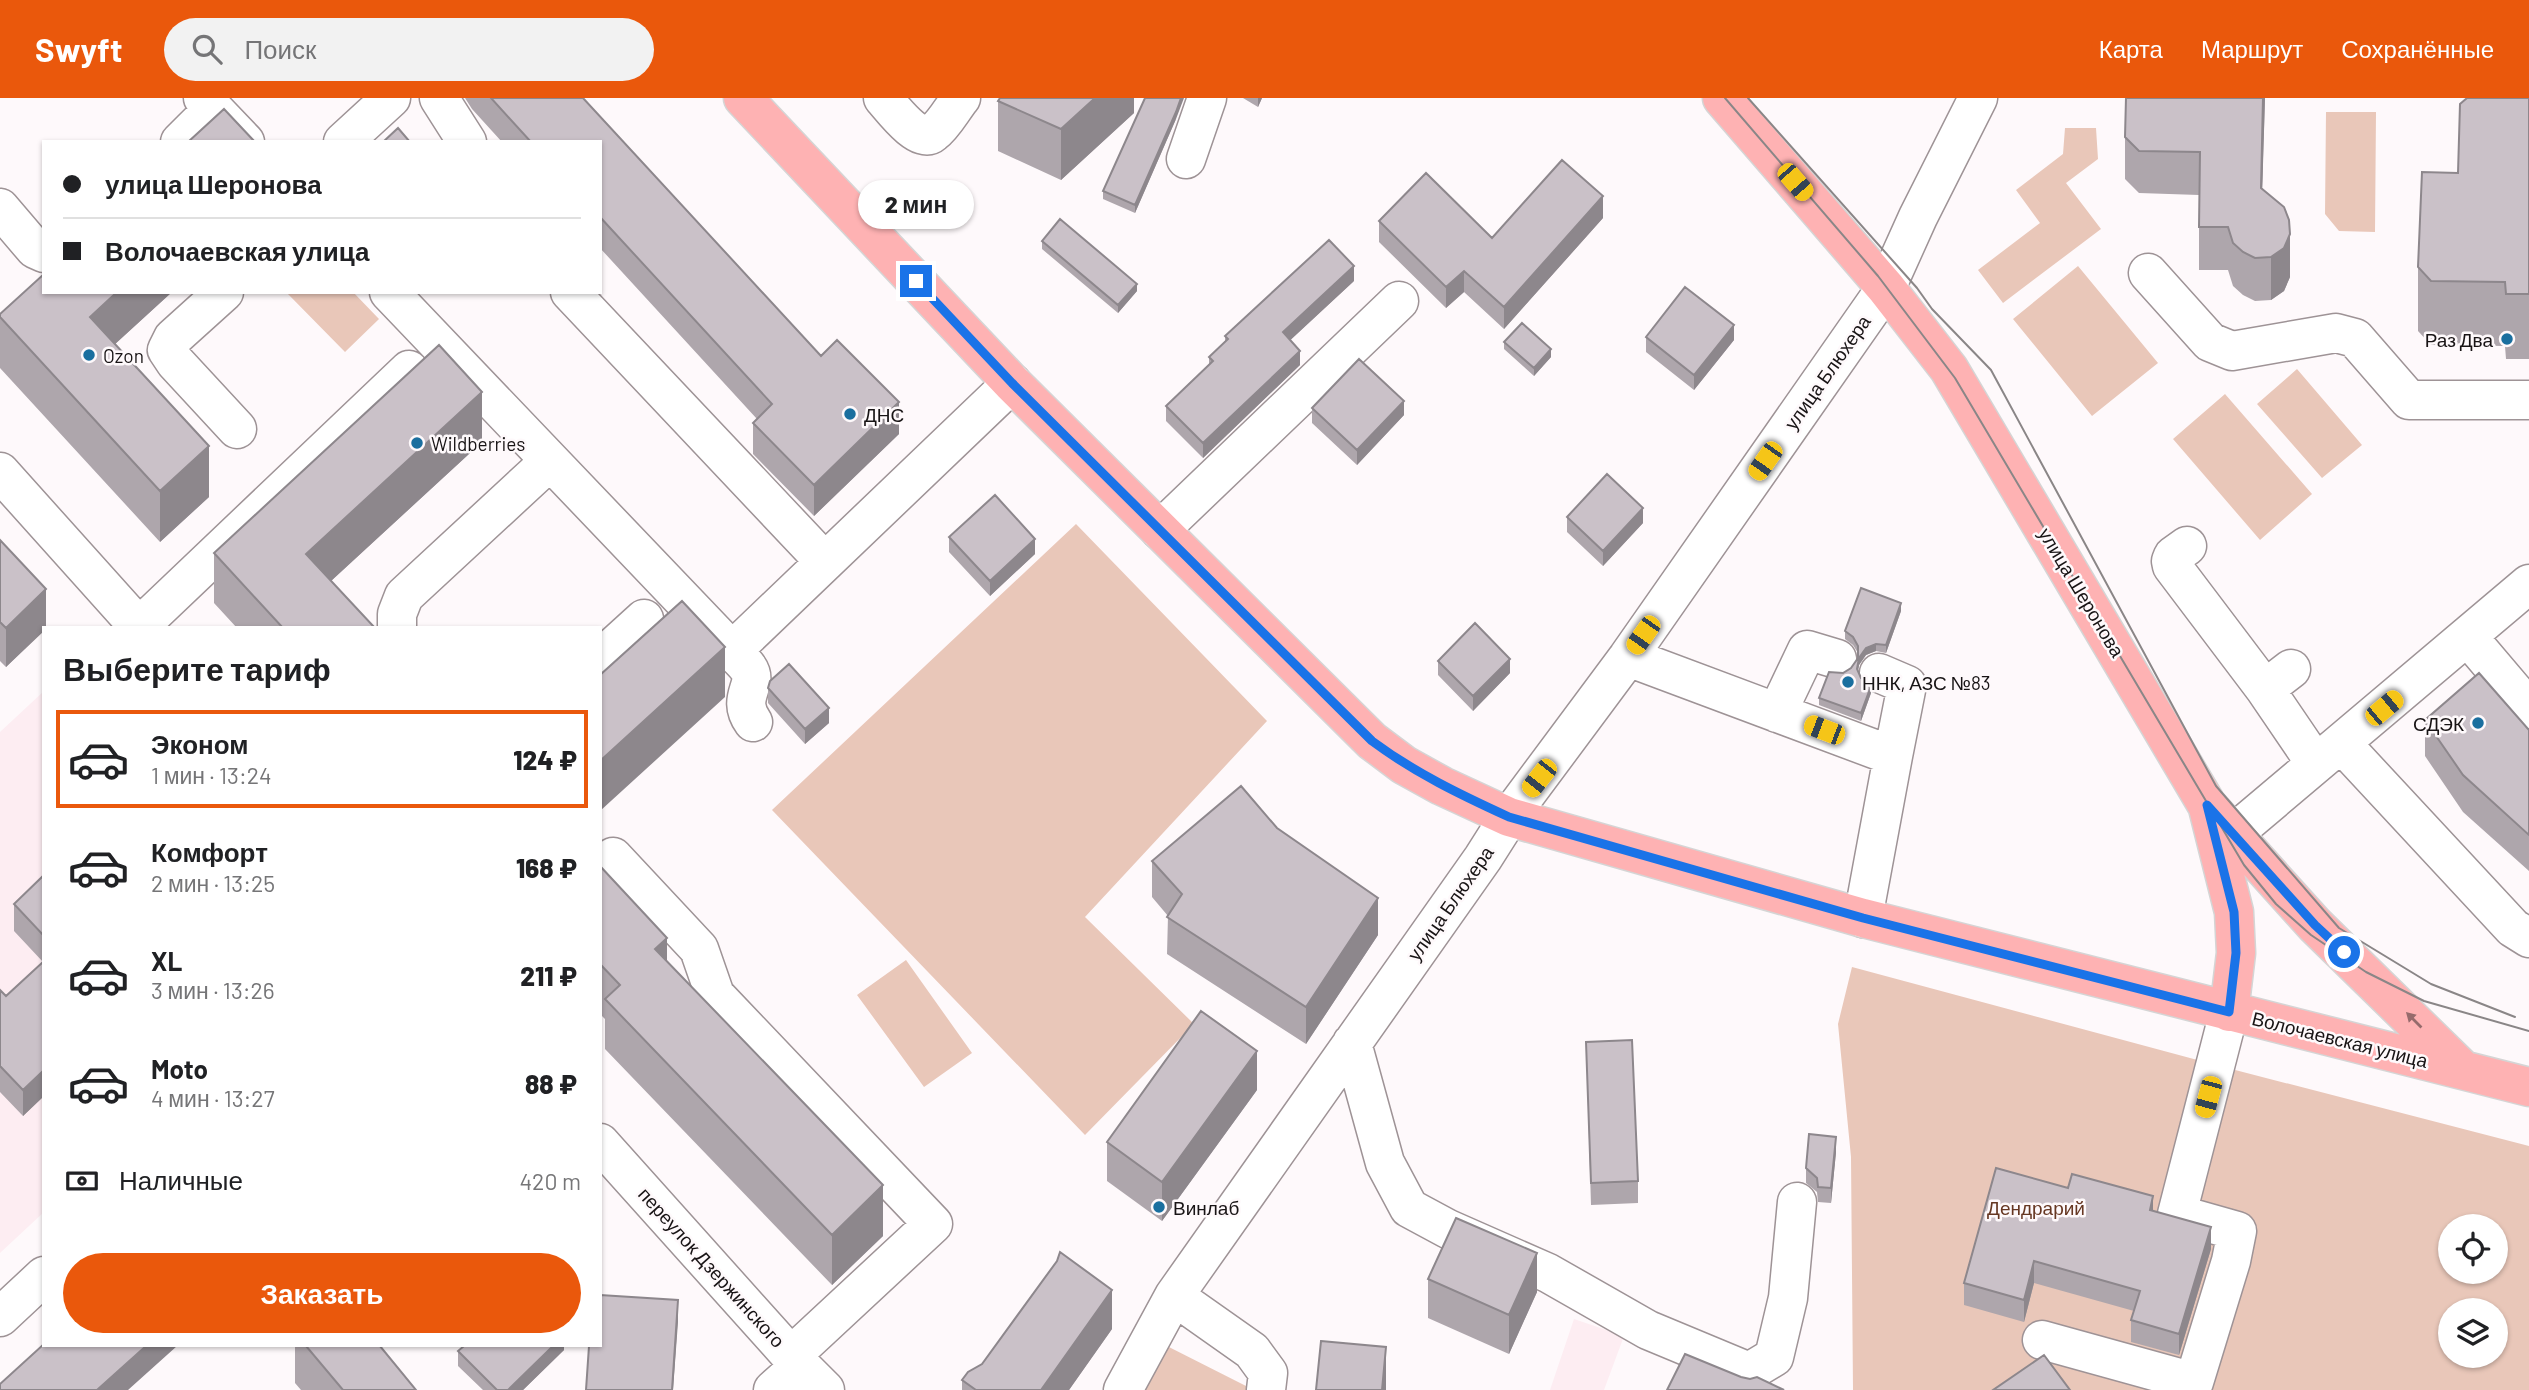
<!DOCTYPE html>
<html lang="ru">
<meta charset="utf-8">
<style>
body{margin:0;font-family:Barlow,sans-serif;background:#f2f2f2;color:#202124;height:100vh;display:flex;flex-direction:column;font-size:26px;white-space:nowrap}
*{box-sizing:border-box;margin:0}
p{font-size:23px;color:#757577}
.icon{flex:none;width:38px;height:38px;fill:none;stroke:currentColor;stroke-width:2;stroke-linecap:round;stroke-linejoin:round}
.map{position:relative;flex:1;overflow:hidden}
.panel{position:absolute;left:42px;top:528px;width:560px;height:721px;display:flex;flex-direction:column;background:#fff;border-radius:0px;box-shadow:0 2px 5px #0004}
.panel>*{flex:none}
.hud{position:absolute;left:42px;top:42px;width:560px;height:154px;border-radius:0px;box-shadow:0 2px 5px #0004;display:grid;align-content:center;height:154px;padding:0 21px;background:#fff}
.controls{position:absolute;left:2438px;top:1116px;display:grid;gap:14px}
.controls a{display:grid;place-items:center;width:70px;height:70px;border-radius:50%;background:#fff;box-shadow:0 2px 5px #0004;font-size:35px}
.end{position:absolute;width:32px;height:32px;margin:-16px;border:9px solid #1a73e8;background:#fff;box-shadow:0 0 0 4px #fff}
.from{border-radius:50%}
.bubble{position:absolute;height:49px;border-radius:24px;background:#fff;box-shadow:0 2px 5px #0004;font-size:23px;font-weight:800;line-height:49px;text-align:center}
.car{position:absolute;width:21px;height:42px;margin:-21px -10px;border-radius:9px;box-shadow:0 0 5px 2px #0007;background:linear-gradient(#f5c518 24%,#345 0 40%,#f5c518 0 76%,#345 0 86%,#f5c518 0)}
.hud b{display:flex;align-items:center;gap:24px;height:66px;font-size:26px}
.hud b+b{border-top:2px solid #e0e0e0}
.hud i{width:18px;height:18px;background:#202124}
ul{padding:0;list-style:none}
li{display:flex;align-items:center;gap:21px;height:98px;margin:0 14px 10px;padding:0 7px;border:4px solid transparent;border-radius:0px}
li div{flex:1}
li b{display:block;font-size:26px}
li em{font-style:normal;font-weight:800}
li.selected{border-color:#ea580c}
li>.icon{width:63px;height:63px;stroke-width:1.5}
h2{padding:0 21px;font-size:32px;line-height:84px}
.pay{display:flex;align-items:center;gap:18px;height:77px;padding:0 21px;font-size:26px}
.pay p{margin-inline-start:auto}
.button{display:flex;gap:14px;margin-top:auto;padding:14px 21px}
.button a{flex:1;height:80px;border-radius:42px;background:#ea580c;color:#fff;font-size:28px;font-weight:800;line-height:80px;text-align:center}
header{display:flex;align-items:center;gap:42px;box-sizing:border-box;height:98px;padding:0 35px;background:#ea580c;color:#fff}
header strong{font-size:33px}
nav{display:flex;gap:38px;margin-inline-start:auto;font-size:24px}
.search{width:490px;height:63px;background:#f2f2f2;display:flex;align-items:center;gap:18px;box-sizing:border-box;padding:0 24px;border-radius:38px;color:#757577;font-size:26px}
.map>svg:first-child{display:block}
</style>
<header>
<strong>Swyft</strong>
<div class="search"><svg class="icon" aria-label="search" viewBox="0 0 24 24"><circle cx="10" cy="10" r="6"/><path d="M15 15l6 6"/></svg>Поиск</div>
<nav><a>Карта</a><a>Маршрут</a><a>Сохранённые</a></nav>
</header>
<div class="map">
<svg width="2529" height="1292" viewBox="0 0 2529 1292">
<rect width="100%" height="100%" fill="#fef9fb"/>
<path fill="#fdedf2" d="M 44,593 L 44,1114 L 0,1155 L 0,634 Z
M 1574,1221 L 1624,1238 L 1604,1292 L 1550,1292 Z"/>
<path fill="#e9c7b9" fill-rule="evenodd" d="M 2326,14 L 2376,14 L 2375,134 L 2339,133 L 2325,116 Z
M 2065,30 L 2096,30 L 2098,61 L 2066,85 L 2101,131 L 2003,205 L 1978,172 L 2040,125 L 2016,92 L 2063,56 Z
M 2078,168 L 2158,265 L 2092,318 L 2013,221 Z
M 286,194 L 353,194 L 379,221 L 345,254 Z
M 2297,271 L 2362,347 L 2322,380 L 2257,306 Z
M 2225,296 L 2312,396 L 2260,442 L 2173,341 Z
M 1076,426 L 1267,623 L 1085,819 L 1194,926 L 1085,1037 L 772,712 Z
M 906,862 L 972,955 L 924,989 L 857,897 Z
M 1852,869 L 2216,967 L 2529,1048 L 2529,1292 L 1853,1292 L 1851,1059 L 1838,926 ZM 2450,1129 L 2496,1129 L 2496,1174 L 2450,1174 ZM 2450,1213 L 2496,1213 L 2496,1258 L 2450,1258 Z
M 1161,1245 L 1248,1289 L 1248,1292 L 1128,1292 Z"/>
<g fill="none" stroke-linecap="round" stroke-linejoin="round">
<g stroke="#9e9396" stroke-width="41">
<path id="minor" d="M 203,0 L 245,44
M 439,0 L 467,44
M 883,0 C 892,10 919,47 933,35 C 944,27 952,11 961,0
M 180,44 L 213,11
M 343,44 L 391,0
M 1186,61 L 1207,0
M 0,110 L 35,151 L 44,155
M 2148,175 L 2210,244 L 2232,253 L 2336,235 L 2355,240 L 2409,302 L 2529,302
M 224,194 L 173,240 L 167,252 L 175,264 L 237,331
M 389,194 L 732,553 L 1012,285
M 570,194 L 825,464
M 0,374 L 140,530
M 1160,432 L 1399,203
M 2187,448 L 2173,458 L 2171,463 L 2172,468 L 2265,591 L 2316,666
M 139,529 L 409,272
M 397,530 L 397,516 L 404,498 L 538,374 L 552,365
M 2468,539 L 2529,611
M 732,553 C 737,558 744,564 748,570 C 760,587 735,599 753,624
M 1628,559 L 1893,658 L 1863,820
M 600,561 L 644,521
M 1879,575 L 1907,587 L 1893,658
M 2265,591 L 2291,571
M 1777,615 L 1807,552 L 1837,561
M 2341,645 L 2513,830 L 2529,840
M 2233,736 L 2529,486
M 613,759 L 699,851 L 715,897 L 933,1126 L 791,1258
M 1352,945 L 1385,1065 L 1409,1110 L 1448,1131 L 1548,1175 L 1648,1232 L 1749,1274 L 1774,1259 L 1788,1200 L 1797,1104
M 600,1045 L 791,1258 L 825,1292
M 1174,1198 L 1252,1253 L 1268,1275 L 1266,1292
M 0,1219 L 44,1178
M 2042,1242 L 2194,1284 L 2231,1163 L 2237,1133 L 2177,1116 L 2229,914
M 773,1292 L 800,1268
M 1123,1292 L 1174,1198 L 1483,760 L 1509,719 L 1628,559 L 1886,190 L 1918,119 L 1978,0"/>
</g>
<g stroke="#d5d5d5" stroke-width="41">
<path id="major" d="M 743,0 L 1012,285 L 1372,643 L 1404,667 L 1442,688 L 1509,719 L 1863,820 L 2529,989
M 1722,0 L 1886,190 L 1949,271 L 2207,707 L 2315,827 L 2462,971
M 2208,710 L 2234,814 L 2236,855 L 2229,914"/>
</g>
<use href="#minor" stroke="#fff" stroke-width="38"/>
<use href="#major" stroke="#feb2b3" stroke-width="38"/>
<path stroke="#8a8687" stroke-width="2" d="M 1725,0 L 1878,178 L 1955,280 L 2244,767 L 2276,806 L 2311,837 L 2366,874 L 2424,903 L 2529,933
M 1748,0 L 1917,190 L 1932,211 L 1991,272 L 2216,688 L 2339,830 L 2431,886 L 2515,919"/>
</g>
<path fill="#aea6ac" d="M 465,0 L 583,0 L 821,258 L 899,336 L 814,418 L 753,356 L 753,325 L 757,321 L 600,150 L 600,44 L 502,44 L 472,11 Z
M 1243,0 L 1262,0 L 1258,9 Z
M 2265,0 L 2262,91 L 2290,179 L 2284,193 L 2271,202 L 2255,203 L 2243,197 L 2233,188 L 2228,172 L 2199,172 L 2199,97 L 2139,95 L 2125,81 L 2125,39 Z
M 2529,0 L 2529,261 L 2506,261 L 2505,248 L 2431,247 L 2418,233 L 2418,169 L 2458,75 Z
M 998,3 L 1134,15 L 1061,82 L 998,53 Z
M 1176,21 L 1135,115 L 1103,101 L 1103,93 Z
M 1603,120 L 1504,231 L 1464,194 L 1446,210 L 1379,144 L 1379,123 L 1492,140 Z
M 1042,143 L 1137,193 L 1118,215 L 1042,151 Z
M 1354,183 L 1290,242 L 1300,267 L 1203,360 L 1166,323 L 1166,308 L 1209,266 L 1209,259 L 1225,243 L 1225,238 Z
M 172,194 L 115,246 L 209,399 L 160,444 L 0,270 L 0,216 Z
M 1646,239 L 1734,242 L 1694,292 L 1646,254 Z
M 1504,244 L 1551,259 L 1534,278 L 1504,251 Z
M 1312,310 L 1404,317 L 1357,367 L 1312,325 Z
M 482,344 L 331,483 L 375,530 L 237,530 L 214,505 L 214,455 Z
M 1567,419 L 1643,425 L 1603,468 L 1567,434 Z
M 949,439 L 1035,456 L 990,498 L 949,454 Z
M 0,442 L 46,530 L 6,569 L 0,563 Z
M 1901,513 L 1886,555 L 1876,553 L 1866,557 L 1859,567 L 1858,572 L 1861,580 L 1871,595 L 1861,623 L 1819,607 L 1819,600 L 1843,575 L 1851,570 L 1858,560 L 1858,555 L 1853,547 L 1845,541 L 1845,533 Z
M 1438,563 L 1510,575 L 1473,613 L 1438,577 Z
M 768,590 L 829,625 L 805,646 L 768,605 Z
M 2425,622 L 2529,632 L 2529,773 L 2463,714 L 2425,658 Z
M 1277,730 L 1378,837 L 1306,946 L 1167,856 L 1168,818 L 1152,799 L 1152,763 Z
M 600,768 L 667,863 L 883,1138 L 832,1187 L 605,951 L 605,921 L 600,916 Z
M 44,779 L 44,998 L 23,1018 L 0,994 L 0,892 L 6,898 L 43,864 L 14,833 L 14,806 Z
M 1586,944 L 1638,1083 L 1638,1105 L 1591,1107 Z
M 1257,992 L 1162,1123 L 1107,1083 L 1107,1044 Z
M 1836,1054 L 1831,1105 L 1818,1104 L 1817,1094 L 1806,1085 L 1806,1070 Z
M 2153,1114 L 2211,1151 L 2179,1257 L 2131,1244 L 2131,1222 L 2134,1213 L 2034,1185 L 2024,1224 L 1964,1207 L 1964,1185 Z
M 1428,1181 L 1537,1194 L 1509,1256 L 1428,1220 Z
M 1112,1231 L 1069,1292 L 962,1292 L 962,1282 Z
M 295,1248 L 380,1248 L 416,1292 L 301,1292 L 295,1285 Z
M 564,1248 L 564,1252 L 523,1292 L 483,1292 L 458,1268 L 458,1253 Z"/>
<path fill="#8d878c" d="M 1095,0 L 1134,0 L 1134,15 L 1061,82 L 1061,31 Z
M 1181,0 L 1184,0 L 1176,21 L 1135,115 L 1135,107 Z
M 1258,0 L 1262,0 L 1258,9 Z
M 2263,0 L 2265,0 L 2261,133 L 2261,90 Z
M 1603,98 L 1603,120 L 1504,231 L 1504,209 Z
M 2290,136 L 2290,179 L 2284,193 L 2271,202 L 2271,159 Z
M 1354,168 L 1354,183 L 1283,249 L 1283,234 Z
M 1464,173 L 1464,194 L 1446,210 L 1446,189 Z
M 1137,186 L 1137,193 L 1118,215 L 1118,207 Z
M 117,194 L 172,194 L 90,269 L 90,219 Z
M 1734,227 L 1734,242 L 1694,292 L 1694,277 Z
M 1551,251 L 1551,259 L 1534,278 L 1534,270 Z
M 1300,253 L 1300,267 L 1203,360 L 1203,345 Z
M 482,294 L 482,344 L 306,506 L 306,456 Z
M 1404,303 L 1404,317 L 1357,367 L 1357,352 Z
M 899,304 L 899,336 L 814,418 L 814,387 Z
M 209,348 L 209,399 L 160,444 L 160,393 Z
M 1643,410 L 1643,425 L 1603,468 L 1603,453 Z
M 1035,441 L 1035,456 L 990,498 L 990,483 Z
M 46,491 L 46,530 L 44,530 L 44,533 L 6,569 L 6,530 Z
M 1901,505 L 1901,513 L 1886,555 L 1886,547 Z
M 1876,546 L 1876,553 L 1866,557 L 1859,567 L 1857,578 L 1859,560 L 1866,550 Z
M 725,549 L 725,599 L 600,713 L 600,663 Z
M 1510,561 L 1510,575 L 1473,613 L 1473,598 Z
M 1871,588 L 1871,595 L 1861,623 L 1861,615 Z
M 829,610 L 829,625 L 805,646 L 805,631 Z
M 1378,800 L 1378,837 L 1306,946 L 1306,909 Z
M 667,840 L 667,890 L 655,851 Z
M 1257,953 L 1257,992 L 1162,1123 L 1162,1084 Z
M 44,972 L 44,998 L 23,1018 L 23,992 Z
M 1836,1039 L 1836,1054 L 1831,1105 L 1831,1090 Z
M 883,1087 L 883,1138 L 832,1187 L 832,1137 Z
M 2153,1098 L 2153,1120 L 2150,1112 Z
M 2211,1129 L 2211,1151 L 2179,1257 L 2179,1236 Z
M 1537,1155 L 1537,1194 L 1509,1256 L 1509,1217 Z
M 2034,1163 L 2034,1185 L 2024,1224 L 2024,1202 Z
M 1112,1192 L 1112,1231 L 1069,1292 L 1041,1292 Z
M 678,1202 L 678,1224 L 673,1292 L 672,1292 Z
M 146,1248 L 177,1248 L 128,1292 L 97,1292 Z
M 553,1248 L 564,1248 L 564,1252 L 523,1292 L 508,1292 Z
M 1386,1249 L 1386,1292 L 1382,1292 Z"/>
<path fill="#cac1c8" stroke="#8d878c" stroke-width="2" d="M 491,0 L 583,0 L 821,258 L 837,242 L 899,304 L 814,387 L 753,325 L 772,306 L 600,119 L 600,44 L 531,44 Z
M 1000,0 L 1095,0 L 1061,31 L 998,3 Z
M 1145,0 L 1181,0 L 1176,14 L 1135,107 L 1103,93 Z
M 2126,0 L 2263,0 L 2261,90 L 2284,109 L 2289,122 L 2290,136 L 2284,150 L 2271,159 L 2255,160 L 2243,154 L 2233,145 L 2228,129 L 2199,129 L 2200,54 L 2139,53 L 2125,39 Z
M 2467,0 L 2529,0 L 2529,196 L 2506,196 L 2505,184 L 2431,183 L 2418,169 L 2422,74 L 2458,75 L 2460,6 Z
M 224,11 L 255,44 L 188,44 Z
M 398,30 L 410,44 L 383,44 Z
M 1562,62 L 1603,98 L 1504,209 L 1464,173 L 1446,189 L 1379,123 L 1426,75 L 1492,140 Z
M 1060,121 L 1137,186 L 1118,207 L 1042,143 Z
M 1329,142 L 1354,168 L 1283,234 L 1300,253 L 1203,345 L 1166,308 L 1213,263 L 1209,259 L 1228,241 L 1225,238 Z
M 44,176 L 44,194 L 117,194 L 90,219 L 209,348 L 160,393 L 0,219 L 0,216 Z
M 1685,189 L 1734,227 L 1694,277 L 1646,239 Z
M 1522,225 L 1551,251 L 1534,270 L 1504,244 Z
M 439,247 L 482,294 L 306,456 L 375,530 L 283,530 L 214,455 Z
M 1359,261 L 1404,303 L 1357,352 L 1312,310 Z
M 1607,376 L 1643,410 L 1603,453 L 1567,419 Z
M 995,397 L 1035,441 L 990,483 L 949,439 Z
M 0,442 L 46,491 L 6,530 L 0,524 Z
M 1861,490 L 1901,505 L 1886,547 L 1876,546 L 1866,550 L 1859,560 L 1857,571 L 1861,580 L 1871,588 L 1861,615 L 1819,600 L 1829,574 L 1843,575 L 1851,570 L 1858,560 L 1858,548 L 1853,539 L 1845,533 Z
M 682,503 L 725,549 L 600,663 L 600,577 Z
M 1475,525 L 1510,561 L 1473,598 L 1438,563 Z
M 789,566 L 829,610 L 805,631 L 768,590 L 770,583 Z
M 2479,575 L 2529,632 L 2529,737 L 2463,677 L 2425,622 Z
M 1241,688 L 1277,730 L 1378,800 L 1306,909 L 1167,819 L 1182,796 L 1152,763 Z
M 600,768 L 667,840 L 655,851 L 883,1087 L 832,1137 L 605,901 L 620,887 L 600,866 Z
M 43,778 L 44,779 L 44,838 L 14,806 Z
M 44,863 L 44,972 L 23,992 L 0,968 L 0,892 L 6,898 Z
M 1201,913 L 1257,953 L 1162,1084 L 1107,1044 Z
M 1632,942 L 1638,1083 L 1591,1085 L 1586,944 Z
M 1809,1036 L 1836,1039 L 1831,1090 L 1818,1089 L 1817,1080 L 1806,1070 Z
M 1996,1070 L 2068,1090 L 2072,1076 L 2153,1098 L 2150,1112 L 2211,1129 L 2179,1236 L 2131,1222 L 2140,1193 L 2034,1163 L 2024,1202 L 1964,1185 Z
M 1456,1120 L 1537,1155 L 1509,1217 L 1428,1181 Z
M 1060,1154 L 1112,1192 L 1041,1292 L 976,1292 L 962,1282 L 968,1274 L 982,1266 L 1057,1163 Z
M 600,1197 L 678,1202 L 672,1292 L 586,1292 L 589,1248 L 600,1248 Z
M 1321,1243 L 1386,1249 L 1382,1292 L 1316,1292 Z
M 44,1246 L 44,1248 L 146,1248 L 97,1292 L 1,1292 L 0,1291 L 0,1286 Z
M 306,1248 L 380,1248 L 416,1292 L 343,1292 Z
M 464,1248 L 553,1248 L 508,1292 L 497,1292 L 458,1253 Z
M 1685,1256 L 1741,1279 L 1750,1281 L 1757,1279 L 1784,1292 L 1667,1292 Z
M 2044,1257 L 2070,1292 L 1993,1292 Z"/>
<defs><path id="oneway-solid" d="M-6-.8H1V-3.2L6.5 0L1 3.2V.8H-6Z" transform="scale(1.75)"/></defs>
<use fill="#966b6c" href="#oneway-solid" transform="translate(2414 922) rotate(-135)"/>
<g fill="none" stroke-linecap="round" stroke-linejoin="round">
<path stroke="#1a73e8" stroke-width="9" d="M 916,183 L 1012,285 L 1372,643 C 1415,675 1461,697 1509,719 L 1863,820 L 2229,914 L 2236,855 L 2234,814 L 2207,707 L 2315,827 L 2344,854"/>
</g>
<g fill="#1a6f9f" stroke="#fef9fb" stroke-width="2.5">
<circle cx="2507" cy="241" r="7"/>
<circle cx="89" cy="257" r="7"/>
<circle cx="850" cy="316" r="7"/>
<circle cx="417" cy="345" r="7"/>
<circle cx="1848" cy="584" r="7"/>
<circle cx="2478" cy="625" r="7"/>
<circle cx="1159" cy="1109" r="7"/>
</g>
<g text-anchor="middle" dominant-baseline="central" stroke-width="5" stroke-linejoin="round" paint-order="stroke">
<g font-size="19" fill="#181415" stroke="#fef9fb" text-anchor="start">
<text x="2493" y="241" text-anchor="end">Раз Два</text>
<text x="103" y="257">Ozon</text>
<text x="864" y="316">ДНС</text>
<text x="431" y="345">Wildberries</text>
<text x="1862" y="584">ННК, АЗС №83</text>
<text x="2464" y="625" text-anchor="end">СДЭК</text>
<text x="1173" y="1109">Винлаб</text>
</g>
<g font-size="19" fill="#181415" stroke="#fef9fb">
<text transform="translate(1827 274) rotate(-55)">улица Блюхера</text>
<text transform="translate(2082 494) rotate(59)">улица Шеронова</text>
<text transform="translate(1450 805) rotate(-55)">улица Блюхера</text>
<text transform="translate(2340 941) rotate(14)">Волочаевская улица</text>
<text transform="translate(712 1169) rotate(48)">переулок Дзержинского</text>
</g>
<g font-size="19" fill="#663722" stroke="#fef9fb">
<text x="2036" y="1109">Дендрарий</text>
</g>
</g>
</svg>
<div class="controls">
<a><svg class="icon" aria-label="locate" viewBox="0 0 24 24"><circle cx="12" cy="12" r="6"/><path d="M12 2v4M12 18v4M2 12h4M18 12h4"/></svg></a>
<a><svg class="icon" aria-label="layers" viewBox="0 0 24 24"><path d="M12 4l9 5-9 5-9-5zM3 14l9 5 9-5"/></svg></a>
</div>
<i class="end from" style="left:2344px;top:854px"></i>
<i class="end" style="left:916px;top:183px"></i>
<div class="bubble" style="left:858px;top:82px;width:116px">2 мин</div>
<i class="car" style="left:1795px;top:84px;rotate:139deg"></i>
<i class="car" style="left:1765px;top:363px;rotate:215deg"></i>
<i class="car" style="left:1643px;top:537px;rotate:215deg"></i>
<i class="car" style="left:2384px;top:610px;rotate:50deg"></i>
<i class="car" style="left:1824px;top:632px;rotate:291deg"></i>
<i class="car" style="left:1539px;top:680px;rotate:218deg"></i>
<i class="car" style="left:2208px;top:999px;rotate:195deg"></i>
<div class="hud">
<b><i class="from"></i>улица Шеронова</b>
<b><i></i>Волочаевская улица</b>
</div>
<section class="panel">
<h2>Выберите тариф</h2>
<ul>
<li class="selected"><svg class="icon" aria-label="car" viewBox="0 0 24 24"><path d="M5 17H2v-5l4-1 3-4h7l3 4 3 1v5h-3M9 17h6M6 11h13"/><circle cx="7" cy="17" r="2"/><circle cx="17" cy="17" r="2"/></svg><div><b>Эконом</b><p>1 мин · 13:24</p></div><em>124 ₽</em></li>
<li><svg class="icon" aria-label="car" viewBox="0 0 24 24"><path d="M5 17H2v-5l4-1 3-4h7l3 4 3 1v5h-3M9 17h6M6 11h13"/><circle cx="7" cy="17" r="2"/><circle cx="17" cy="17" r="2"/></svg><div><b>Комфорт</b><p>2 мин · 13:25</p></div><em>168 ₽</em></li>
<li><svg class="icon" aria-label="car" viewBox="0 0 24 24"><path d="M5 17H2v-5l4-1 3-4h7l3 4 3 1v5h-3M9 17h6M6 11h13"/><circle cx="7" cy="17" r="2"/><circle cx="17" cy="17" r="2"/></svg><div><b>XL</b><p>3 мин · 13:26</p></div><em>211 ₽</em></li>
<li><svg class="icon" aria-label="car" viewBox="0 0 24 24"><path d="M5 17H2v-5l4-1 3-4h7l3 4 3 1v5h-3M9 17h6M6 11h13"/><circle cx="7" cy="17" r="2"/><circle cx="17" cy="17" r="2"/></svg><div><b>Moto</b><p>4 мин · 13:27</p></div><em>88 ₽</em></li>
</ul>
<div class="pay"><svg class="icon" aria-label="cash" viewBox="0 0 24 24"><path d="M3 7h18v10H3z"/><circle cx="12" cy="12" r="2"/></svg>Наличные<p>420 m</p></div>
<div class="button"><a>Заказать</a></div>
</section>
</div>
